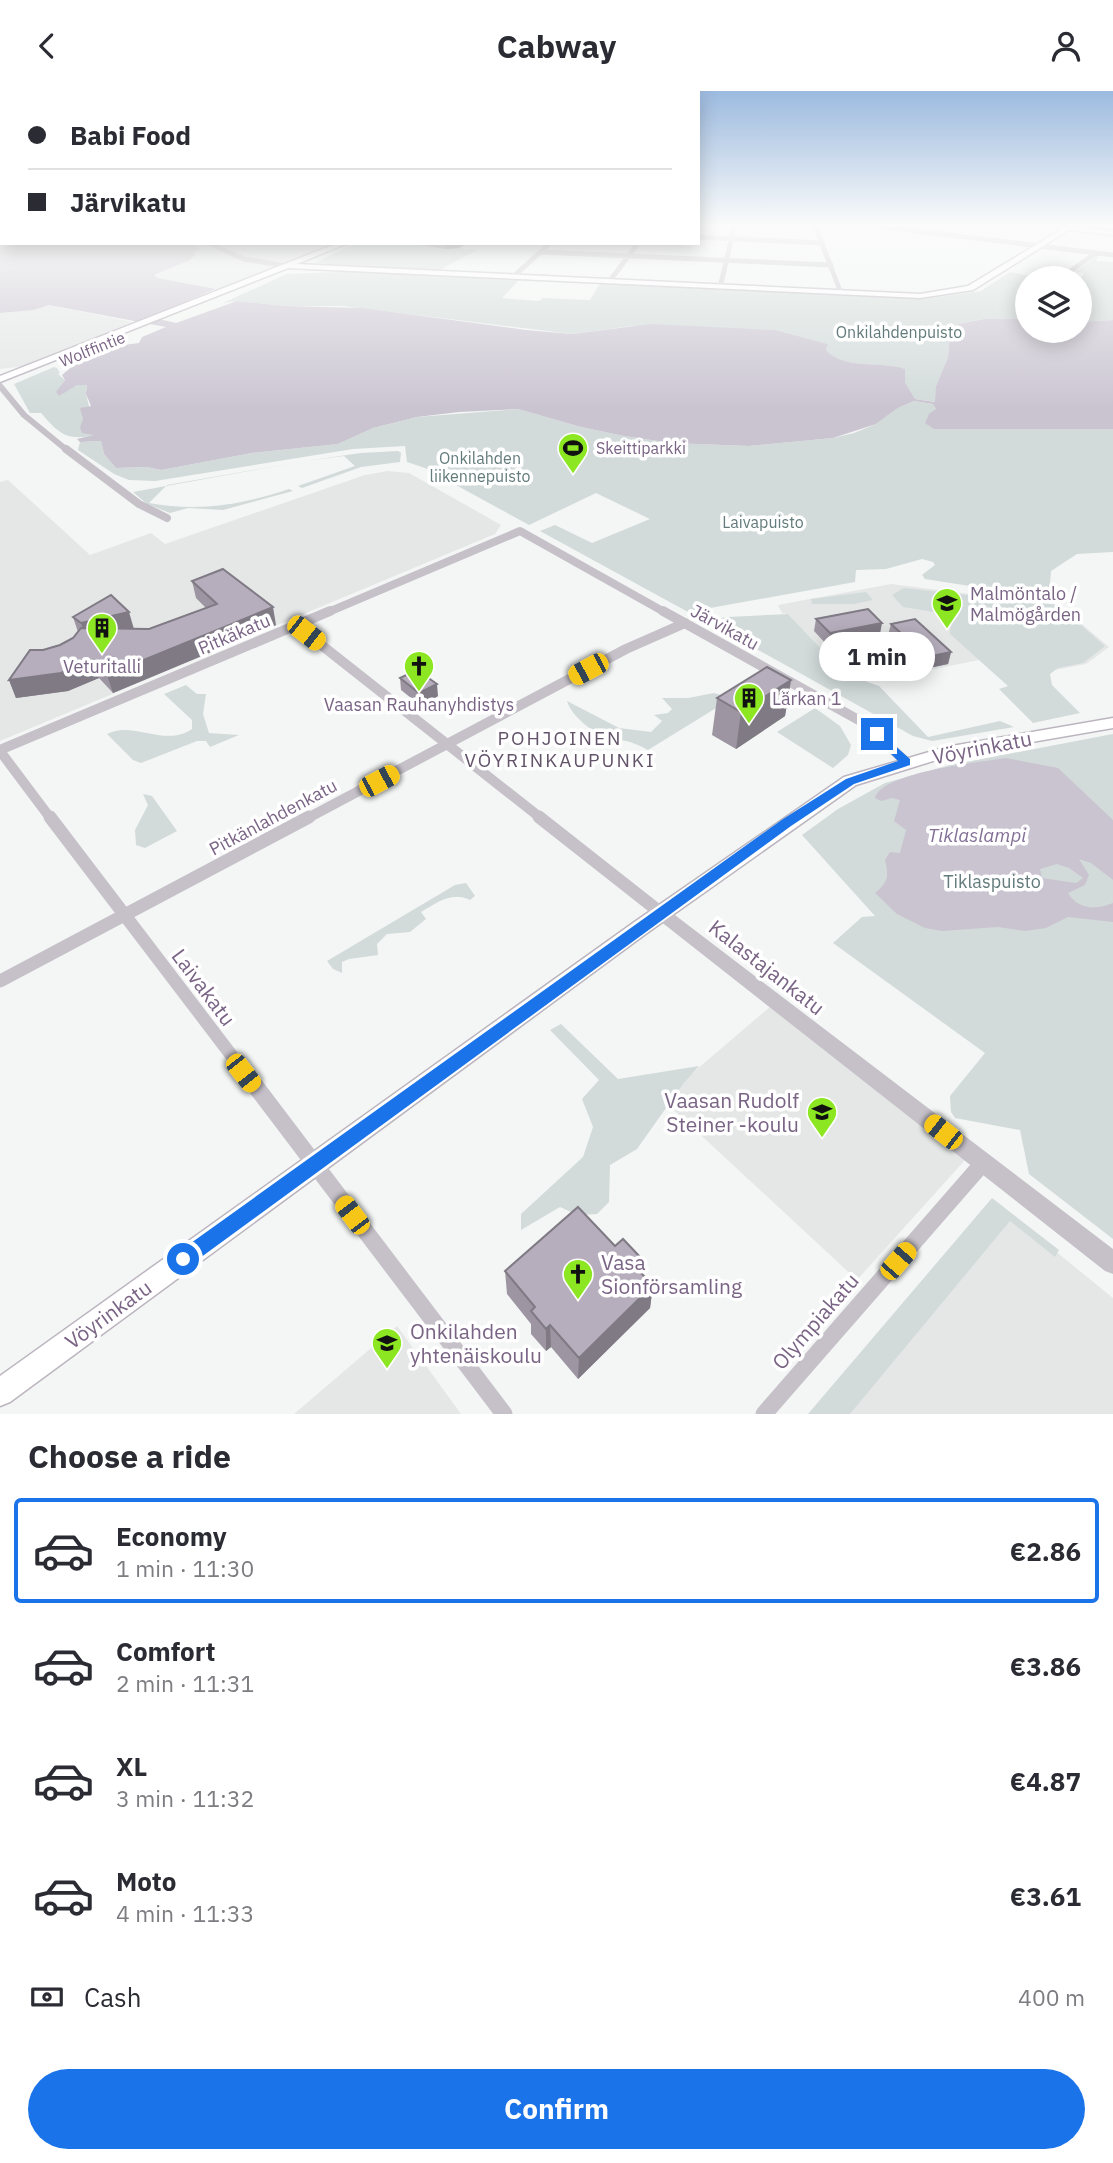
<!DOCTYPE html>
<meta charset="utf-8">
<style>
body{margin:0;font-family:"IBM Plex Sans",sans-serif;background:#f2f2f3;color:#2b2b33;height:100vh;display:flex;flex-direction:column;font-size:26px;white-space:nowrap}
*{box-sizing:border-box;margin:0}
p{font-size:23px;color:#7c7c81}
.icon{flex:none;width:38px;height:38px;fill:none;stroke:currentColor;stroke-width:2;stroke-linecap:round;stroke-linejoin:round}
.map{position:relative;height:1323px;overflow:hidden}
.panel{display:flex;flex-direction:column;background:#fff;flex:1}
.panel>*{flex:none}
.top-card{position:absolute;left:0px;top:0px;width:700px;height:154px;box-shadow:0 4px 18px #0003;display:grid;align-content:center;height:154px;padding:0 28px;background:#fff}
.fabs{position:absolute;left:1015px;top:175px;display:grid;gap:14px}
.fabs a{display:grid;place-items:center;width:77px;height:77px;border-radius:50%;background:#fff;box-shadow:0 4px 18px #0003;font-size:35px}
.end{position:absolute;width:32px;height:32px;margin:-16px;border:9px solid #1a73e8;background:#fff;box-shadow:0 0 0 4px #fff}
.from{border-radius:50%}
.bubble{position:absolute;height:49px;border-radius:24px;background:#fff;box-shadow:0 4px 18px #0003;font-size:23px;font-weight:700;line-height:49px;text-align:center}
.car{position:absolute;width:21px;height:42px;margin:-21px -10px;border-radius:9px;box-shadow:0 0 5px 2px #0007;background:linear-gradient(#f5c518 24%,#345 0 40%,#f5c518 0 76%,#345 0 86%,#f5c518 0)}
.top-card b{display:flex;align-items:center;gap:24px;height:66px;font-size:26px}
.top-card b+b{border-top:2px solid #e1e1e2}
.top-card i{width:18px;height:18px;background:#2b2b33}
ul{padding:0;list-style:none}
li{display:flex;align-items:center;gap:21px;height:105px;margin:0 14px 10px;padding:0 14px;border:4px solid transparent;border-radius:7px}
li div{flex:1}
li b{display:block;font-size:26px}
li em{font-style:normal;font-weight:700}
li.current{border-color:#1a73e8}
li>.icon{width:63px;height:63px;stroke-width:1.5}
h2{padding:0 28px;font-size:32px;line-height:84px}
.pay{display:flex;align-items:center;gap:18px;height:77px;padding:0 28px;font-size:26px}
.pay p{margin-inline-start:auto}
.primary-button{display:flex;gap:14px;margin-top:auto;padding:14px 28px}
.primary-button a{flex:1;height:80px;border-radius:42px;background:#1a73e8;color:#fff;font-size:28px;font-weight:700;line-height:80px;text-align:center}
header{display:flex;justify-content:space-between;align-items:center;height:91px;padding:0 28px;background:#fff;font-size:32px;font-weight:700}
.map>svg:first-child{display:block}
</style>
<header><svg class="icon" aria-label="back" viewBox="0 0 24 24"><path d="M15 5l-7 7 7 7"/></svg>Cabway<svg class="icon" aria-label="person" viewBox="0 0 24 24"><circle cx="12" cy="8" r="4"/><path d="M4 21q1-7 8-7t8 7"/></svg></header>
<div class="map">
<svg width="1113" height="1323" viewBox="0 0 1113 1323">
<rect width="100%" height="100%" fill="#f3f6f4"/>
<path fill="#e5e7e7" d="M 191,152 L 336,152 L 217,199 L 154,186 L 155,182 L 172,177 L 201,157 Z
M 49,214 L 132,231 L 26,275 L 0,278 L 0,222 L 34,219 Z
M 388,380 L 409,382 L 501,434 L 495,443 L 0,650 L 0,391 L 8,389 L 90,464 L 151,442 L 165,453 L 365,384 Z
M 891,493 L 1059,514 L 1109,556 L 1086,573 L 1002,589 L 979,569 L 875,590 L 845,583 L 788,523 L 782,522 L 778,514 Z
M 771,915 L 965,1069 L 857,1189 L 662,1008 Z
M 995,1111 L 1113,1207 L 1113,1323 L 818,1323 Z
M 397,1235 L 461,1323 L 294,1323 Z"/>
<path fill="#d2dbda" d="M 356,152 L 408,152 L 477,159 L 438,180 L 315,172 Z
M 1098,164 L 1096,170 L 1113,171 L 1113,229 L 1080,231 L 1080,188 L 1084,182 L 1075,181 Z
M 367,180 L 515,188 L 519,189 L 502,207 L 539,210 L 543,207 L 590,209 L 600,192 L 603,192 L 924,208 L 981,200 L 1010,181 L 1041,187 L 1027,187 L 1027,228 L 984,228 L 958,233 L 950,242 L 948,266 L 936,295 L 936,311 L 915,308 L 905,291 L 904,278 C 879,269 846,280 826,259 L 828,253 L 776,239 L 632,235 L 572,243 L 342,215 L 286,215 L 237,210 L 223,212 L 287,183 Z
M 54,276 L 57,277 L 60,282 L 58,283 L 65,289 L 57,301 L 77,294 L 87,293 L 86,303 L 96,344 C 67,350 60,344 41,322 L 30,322 L 14,293 Z
M 914,310 L 933,313 L 936,318 L 934,338 L 1113,338 L 1113,461 L 1077,463 L 1051,480 L 1050,493 L 1065,510 L 925,488 L 922,484 L 935,474 L 933,471 L 922,468 L 886,478 L 856,479 L 855,491 L 688,521 L 540,440 L 555,434 L 592,452 L 650,428 L 596,402 L 529,434 L 425,377 L 407,371 L 405,355 L 353,358 L 155,390 L 129,389 L 114,383 L 78,359 L 80,351 L 101,350 L 104,363 L 116,377 L 147,376 L 161,379 L 252,362 L 338,353 L 373,337 L 417,326 L 518,318 L 581,336 L 624,345 L 672,352 L 749,355 L 833,347 L 854,342 L 876,333 L 898,317 Z
M 398,360 L 401,362 L 400,371 L 361,376 L 302,397 L 298,395 L 355,375 L 344,365 L 305,370 L 361,362 Z
M 293,372 L 167,394 L 149,412 C 198,421 242,414 289,398 L 293,400 L 223,419 L 188,417 L 170,422 L 147,413 L 133,401 Z
M 904,497 L 1058,514 L 1105,555 L 1083,572 L 1058,577 L 1050,583 L 1052,594 L 1080,622 L 1033,632 L 999,598 L 1008,595 L 950,543 L 951,528 L 959,525 L 903,516 L 892,504 Z
M 866,501 L 873,509 L 854,513 L 812,513 L 811,508 Z
M 788,523 L 845,583 L 879,595 L 928,646 L 1000,630 L 1014,636 L 932,650 L 913,645 L 706,530 L 728,526 Z
M 887,547 L 920,579 L 867,588 L 837,558 Z
M 186,594 L 197,603 L 206,603 L 203,623 L 209,642 L 239,644 L 210,656 L 206,650 L 197,650 L 141,672 L 133,669 L 107,643 C 133,629 165,657 192,638 L 192,629 L 164,603 Z
M 714,602 L 721,604 L 721,614 L 648,659 C 637,653 622,646 609,651 C 595,641 572,627 567,610 L 619,637 L 651,641 L 662,630 L 654,624 L 668,622 L 672,618 L 662,607 L 688,607 Z
M 815,617 L 840,635 L 851,654 L 848,664 L 833,677 L 777,641 Z
M 1113,643 L 1113,1148 L 1029,1083 L 1020,1039 L 955,1027 L 951,1021 L 950,1005 L 985,962 L 833,852 L 862,826 L 875,825 L 802,744 L 838,718 L 885,692 L 950,674 Z
M 143,703 L 152,705 L 177,740 L 145,757 L 136,754 L 135,739 L 148,714 Z
M 466,792 L 475,805 L 470,809 C 451,800 437,812 421,821 L 426,828 L 410,841 L 387,843 L 377,853 L 378,864 L 349,868 L 342,871 L 342,882 L 333,878 L 327,870 L 455,794 Z
M 561,933 L 618,988 L 699,975 L 683,993 L 637,1058 L 610,1074 L 609,1111 L 597,1123 L 578,1124 L 560,1116 L 521,1139 L 521,1123 L 583,1066 L 593,1036 L 582,1008 L 599,989 L 550,939 Z
M 992,1107 L 1059,1159 L 1055,1166 L 1010,1130 L 850,1323 L 808,1323 Z"/>
<path fill="#cac4d1" fill-rule="evenodd" d="M 0,132 L 2,152 L 190,152 L 202,157 L 193,162 L 195,164 L 188,170 L 154,184 L 158,187 L 215,198 L 150,226 L 176,232 L 237,210 L 286,215 L 362,217 L 526,239 L 572,243 L 651,233 L 776,239 L 828,253 L 826,259 C 846,280 880,269 905,278 L 905,291 L 915,308 L 935,311 L 936,295 L 948,266 L 950,242 L 958,233 L 984,228 L 1027,228 L 1027,240 L 1080,240 L 1080,231 L 1113,229 L 1113,338 L 934,338 L 925,332 L 929,323 L 936,318 L 933,313 L 914,310 L 898,317 L 876,333 L 833,347 L 749,355 L 672,352 L 624,345 L 581,336 L 518,318 L 459,321 L 417,326 L 373,337 L 338,353 L 252,362 L 161,379 L 147,376 L 116,377 L 104,363 L 101,350 L 80,351 L 77,348 L 94,344 L 82,342 L 80,336 L 83,328 L 80,317 L 91,315 L 86,303 L 87,294 L 77,294 L 59,305 L 56,301 L 65,289 L 62,284 L 74,274 L 124,254 L 139,252 L 142,246 L 166,236 L 49,214 L 34,219 L 0,222 Z
M 1006,667 L 1058,677 L 1113,729 L 1113,789 L 1091,772 L 1079,768 L 1089,784 L 1085,794 L 1068,802 C 1078,819 1096,819 1113,812 L 1113,831 L 1068,826 L 1046,837 L 1025,840 L 998,836 L 942,840 L 925,837 L 897,823 L 875,802 C 888,791 889,786 885,769 L 890,761 L 900,762 L 906,739 L 894,730 L 900,709 L 892,707 L 881,710 L 875,707 C 882,681 981,671 1006,667 ZM 1057,773 L 1069,777 L 1083,787 L 1076,792 L 1042,787 L 1040,778 Z"/>
<g fill="none" stroke-linecap="round" stroke-linejoin="round">
<g stroke="#bcb5bf" stroke-width="3">
<path id="secondary" d="M 1023,132 L 1113,140 L 1113,144 L 1069,139 L 973,199 L 920,207 L 288,177 L 0,291 L 0,285 L 338,152 L 348,152 L 297,173 L 920,203 L 968,195 L 1062,138 Z
M 1113,627 L 1113,637 L 946,666 L 856,694 L 647,842 L 10,1311 L 0,1315 L 0,1285 L 633,832 L 844,686 L 946,656 Z"/>
</g>
<path stroke="#c6c1c9" stroke-width="5" d="M 852,132 L 1113,164
M 698,146 L 822,152
M 208,152 L 244,168 L 287,175
M 540,161 L 831,174
M 1069,181 L 1096,162
M 513,186 L 550,152
M 609,191 L 638,152
M 720,197 L 735,132"/>
<path stroke="#c6c1c9" stroke-width="6" d="M 0,295 L 24,324 L 68,360"/>
<path stroke="#c6c1c9" stroke-width="8" d="M 66,358 L 139,413 L 167,427
M 326,522 L 520,440 L 666,522"/>
<path stroke="#c6c1c9" stroke-width="10" d="M 663,520 L 864,632 L 906,671
M 296,534 L 542,728
M 0,659 L 330,520
M 0,660 L 51,728
M 306,728 L 626,558 L 685,532"/>
<path stroke="#c6c1c9" stroke-width="13" d="M 50,726 L 251,990
M 539,726 L 661,822
M 0,890 L 309,726"/>
<path stroke="#c6c1c9" stroke-width="17" d="M 250,988 L 504,1323
M 764,1323 L 983,1072"/>
<path fill="#c6c1c9" fill-rule="evenodd" d="M 811,132 L 817,132 L 844,204 L 839,203 Z
M 1072,132 L 1080,132 L 1066,138 L 1066,136 Z
M 661,816 L 667,818 L 1113,1158 L 1113,1183 L 1105,1180 L 655,826 L 653,822 L 655,818 Z"/>
<use href="#secondary" fill="#fff" fill-rule="evenodd"/>
</g>
<path fill="#9d96a2" d="M 413,152 L 468,152 L 459,157 L 446,158 L 413,153 Z
M 192,490 L 276,534 L 113,602 L 99,587 L 68,600 L 16,607 L 9,589 L 43,559 L 60,554 L 73,547 L 78,541 L 73,526 L 134,538 L 149,538 L 206,517 L 196,507 Z
M 816,528 L 880,543 L 827,554 L 814,540 Z
M 891,533 L 951,561 L 948,573 L 924,578 L 888,544 Z
M 400,587 L 438,605 L 421,615 L 401,599 Z
M 791,589 L 785,625 L 736,658 L 712,644 L 717,607 Z
M 505,1180 L 641,1182 L 653,1194 L 650,1217 L 578,1288 L 551,1256 L 546,1260 L 531,1243 L 531,1233 L 507,1203 Z"/>
<path fill="#7f7a84" d="M 446,152 L 468,152 L 459,157 L 446,158 Z
M 273,516 L 276,534 L 113,602 L 107,584 Z
M 129,521 L 134,538 L 87,549 L 81,532 Z
M 882,532 L 880,543 L 827,554 L 830,542 Z
M 951,561 L 948,573 L 924,578 L 927,566 Z
M 93,569 L 99,587 L 68,600 L 16,607 L 9,589 Z
M 791,589 L 785,625 L 736,658 L 741,621 Z
M 437,593 L 438,605 L 421,615 L 419,602 Z
M 642,1168 L 640,1191 L 634,1175 Z
M 653,1194 L 650,1217 L 578,1288 L 579,1267 Z
M 550,1234 L 551,1256 L 546,1260 L 546,1238 Z"/>
<path fill="#b6aebc" stroke="#7f7a84" stroke-width="2" d="M 223,478 L 273,516 L 107,584 L 93,569 L 61,582 L 9,589 L 30,559 L 43,559 L 60,554 L 73,547 L 81,537 L 149,538 L 217,513 L 192,490 Z
M 111,504 L 129,521 L 81,532 L 73,526 Z
M 868,518 L 882,532 L 830,542 L 816,528 Z
M 915,528 L 951,561 L 927,566 L 891,533 Z
M 767,576 L 791,589 L 741,621 L 717,607 Z
M 417,579 L 437,593 L 419,602 L 400,587 Z
M 578,1116 L 615,1155 L 623,1148 L 642,1168 L 634,1175 L 653,1194 L 579,1267 L 550,1234 L 546,1238 L 531,1220 L 535,1216 L 505,1180 Z"/>
<linearGradient id="sky" x2="0" y2="1"><stop stop-color="#9cbadf"/><stop offset="0.42" stop-color="#fafbfa"/><stop offset="1" stop-color="#fafbfa" stop-opacity="0"/></linearGradient>
<rect width="1113" height="318" fill="url(#sky)"/>
<path fill="#1a73e8" d="M 877,639 L 910,668 L 910,674 L 854,693 L 791,735 L 189,1175 L 183,1177 L 177,1175 L 174,1168 L 177,1162 L 783,728 L 846,688 L 898,670 L 874,645 L 872,643 Z"/>
<defs>
<g id="stadium-pin" transform="scale(1.575)"><path d="M0 17L-7.5 6A9.5 9.5 0 1 1 7.5 6Z" fill="#8ce722" stroke="#fff"/><path d="M0-5a6.5 5 0 1 0 0 10a6.5 5 0 1 0 0-10ZM-3.5-1.8h7v3.6h-7Z" fill="#111"/></g>
<g id="school-pin" transform="scale(1.575)"><path d="M0 17L-7.5 6A9.5 9.5 0 1 1 7.5 6Z" fill="#8ce722" stroke="#fff"/><path d="M0-5L7-2L0 1L-7-2ZM-4 1L0 2.5L4 1V4Q0 6-4 4Z" fill="#111"/></g>
<g id="building-pin" transform="scale(1.575)"><path d="M0 17L-7.5 6A9.5 9.5 0 1 1 7.5 6Z" fill="#8ce722" stroke="#fff"/><path d="M-4-6H4V6H1V3H-1V6H-4ZM-2.5-4.3h1.7v1.8h-1.7ZM.8-4.3h1.7v1.8H.8ZM-2.5-1h1.7V.8h-1.7ZM.8-1h1.7V.8H.8Z" fill="#111"/></g>
<g id="church-pin" transform="scale(1.575)"><path d="M0 17L-7.5 6A9.5 9.5 0 1 1 7.5 6Z" fill="#8ce722" stroke="#fff"/><path d="M-1.2-6h2.4v3.5h3.3v2.4h-3.3V6h-2.4V-.1h-3.3v-2.4h3.3Z" fill="#111"/></g>
</defs>
<g fill-rule="evenodd">
<use href="#stadium-pin" x="573" y="357"/>
<use href="#school-pin" x="947" y="512"/>
<use href="#building-pin" x="102" y="537"/>
<use href="#church-pin" x="419" y="575"/>
<use href="#building-pin" x="749" y="607"/>
<use href="#school-pin" x="822" y="1021"/>
<use href="#church-pin" x="578" y="1183"/>
<use href="#school-pin" x="387" y="1252"/>
</g>
<g text-anchor="middle" dominant-baseline="central" stroke-width="7" stroke-linejoin="round" paint-order="stroke">
<g font-size="16" fill="#637b7c" stroke="#fff">
<text x="899" y="241">Onkilahdenpuisto</text>
<text x="480" y="367">Onkilahden<tspan x="480" dy="18">liikennepuisto</tspan></text>
<text x="763" y="431">Laivapuisto</text>
</g>
<g font-size="16" fill="#7a6485" stroke="#fff">
<text transform="translate(92 258) rotate(-22)">Wolffintie</text>
</g>
<g font-size="16" fill="#7a6485" stroke="#fff" text-anchor="start">
<text x="596" y="357">Skeittiparkki</text>
</g>
<g font-size="18" fill="#7a6485" stroke="#fff" text-anchor="start">
<text x="970" y="502">Malmöntalo /<tspan x="970" dy="21">Malmögården</tspan></text>
<text x="102" y="575" text-anchor="middle">Veturitalli</text>
<text x="772" y="607">Lärkan 1</text>
<text x="419" y="613" text-anchor="middle">Vaasan Rauhanyhdistys</text>
</g>
<g font-size="18" fill="#7a6485" stroke="#fff">
<text transform="translate(725 536) rotate(29)">Järvikatu</text>
<text transform="translate(234 543) rotate(-23)">Pitkäkatu</text>
<text transform="translate(273 726) rotate(-28)">Pitkänlahdenkatu</text>
</g>
<g font-size="18" fill="#637b7c" stroke="#fff">
<text x="992" y="790">Tiklaspuisto</text>
</g>
<g font-size="19" letter-spacing="2" fill="#625369" stroke="#fff">
<text x="560" y="647">POHJOINEN<tspan x="560" dy="22">VÖYRINKAUPUNKI</tspan></text>
</g>
<g font-size="19" font-style="italic" fill="#826f96" stroke="#fff">
<text x="977" y="744">Tiklaslampi</text>
</g>
<g font-size="21" fill="#7a6485" stroke="#fff">
<text transform="translate(982 656) rotate(-11)">Vöyrinkatu</text>
<text transform="translate(767 876) rotate(38)">Kalastajankatu</text>
<text transform="translate(204 896) rotate(53)">Laivakatu</text>
<text transform="translate(108 1223) rotate(-36)">Vöyrinkatu</text>
<text transform="translate(815 1230) rotate(-49)">Olympiakatu</text>
</g>
<g font-size="21" fill="#7a6485" stroke="#fff" text-anchor="start">
<text x="799" y="1009" text-anchor="end">Vaasan Rudolf<tspan x="799" dy="24">Steiner -koulu</tspan></text>
<text x="601" y="1171">Vasa<tspan x="601" dy="24">Sionförsamling</tspan></text>
<text x="410" y="1240">Onkilahden<tspan x="410" dy="24">yhtenäiskoulu</tspan></text>
</g>
</g>
</svg>
<div class="fabs">
<a><svg class="icon" aria-label="layers" viewBox="0 0 24 24"><path d="M12 4l9 5-9 5-9-5zM3 14l9 5 9-5"/></svg></a>
</div>
<i class="end from" style="left:183px;top:1168px"></i>
<i class="end" style="left:877px;top:643px"></i>
<div class="bubble" style="left:819px;top:541px;width:116px">1 min</div>
<i class="car" style="left:306px;top:542px;rotate:128deg"></i>
<i class="car" style="left:588px;top:578px;rotate:242deg"></i>
<i class="car" style="left:379px;top:690px;rotate:62deg"></i>
<i class="car" style="left:243px;top:982px;rotate:142deg"></i>
<i class="car" style="left:943px;top:1041px;rotate:308deg"></i>
<i class="car" style="left:352px;top:1124px;rotate:323deg"></i>
<i class="car" style="left:898px;top:1170px;rotate:41deg"></i>
<div class="top-card">
<b><i class="from"></i>Babi Food</b>
<b><i></i>Järvikatu</b>
</div>
</div>
<section class="panel">
<h2>Choose a ride</h2>
<ul>
<li class="current"><svg class="icon" aria-label="car" viewBox="0 0 24 24"><path d="M5 17H2v-5l4-1 3-4h7l3 4 3 1v5h-3M9 17h6M6 11h13"/><circle cx="7" cy="17" r="2"/><circle cx="17" cy="17" r="2"/></svg><div><b>Economy</b><p>1 min · 11:30</p></div><em>€2.86</em></li>
<li><svg class="icon" aria-label="car" viewBox="0 0 24 24"><path d="M5 17H2v-5l4-1 3-4h7l3 4 3 1v5h-3M9 17h6M6 11h13"/><circle cx="7" cy="17" r="2"/><circle cx="17" cy="17" r="2"/></svg><div><b>Comfort</b><p>2 min · 11:31</p></div><em>€3.86</em></li>
<li><svg class="icon" aria-label="car" viewBox="0 0 24 24"><path d="M5 17H2v-5l4-1 3-4h7l3 4 3 1v5h-3M9 17h6M6 11h13"/><circle cx="7" cy="17" r="2"/><circle cx="17" cy="17" r="2"/></svg><div><b>XL</b><p>3 min · 11:32</p></div><em>€4.87</em></li>
<li><svg class="icon" aria-label="car" viewBox="0 0 24 24"><path d="M5 17H2v-5l4-1 3-4h7l3 4 3 1v5h-3M9 17h6M6 11h13"/><circle cx="7" cy="17" r="2"/><circle cx="17" cy="17" r="2"/></svg><div><b>Moto</b><p>4 min · 11:33</p></div><em>€3.61</em></li>
</ul>
<div class="pay"><svg class="icon" aria-label="cash" viewBox="0 0 24 24"><path d="M3 7h18v10H3z"/><circle cx="12" cy="12" r="2"/></svg>Cash<p>400 m</p></div>
<div class="primary-button"><a>Confirm</a></div>
</section>
